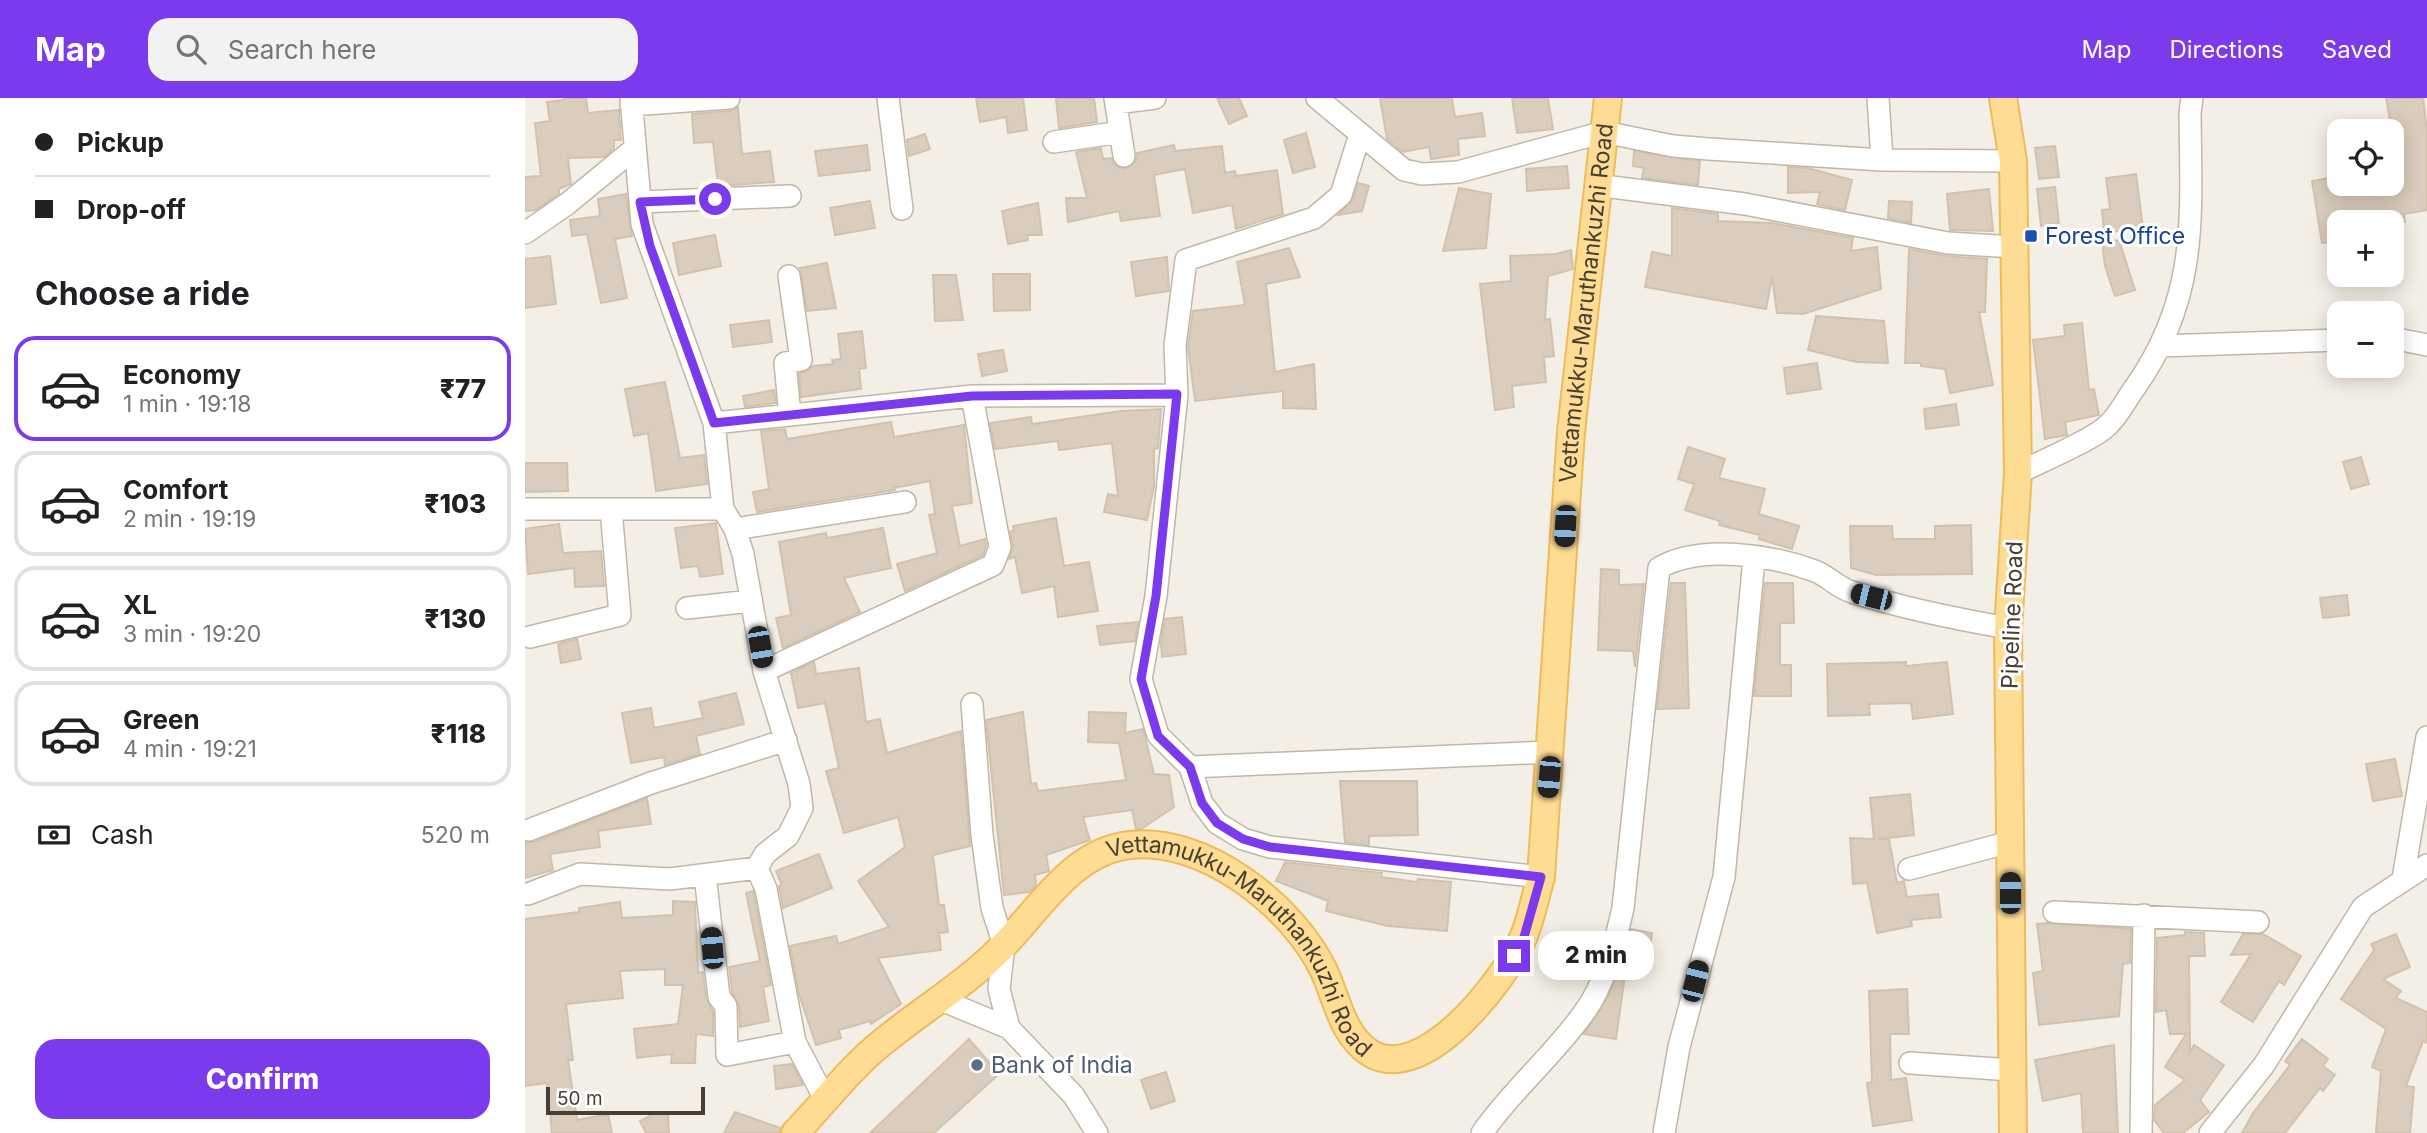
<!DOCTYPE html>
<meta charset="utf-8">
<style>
body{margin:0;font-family:Inter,sans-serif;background:#f2f2f2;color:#202124;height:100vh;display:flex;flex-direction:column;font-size:26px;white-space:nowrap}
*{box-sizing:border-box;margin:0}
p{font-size:23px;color:#757577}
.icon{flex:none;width:38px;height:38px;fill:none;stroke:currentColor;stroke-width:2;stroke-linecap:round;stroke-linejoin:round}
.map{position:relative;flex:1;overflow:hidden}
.side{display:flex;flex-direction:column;background:#fff;width:525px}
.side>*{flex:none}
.top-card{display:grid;align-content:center;height:154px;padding:0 35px;background:#fff}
.fabs{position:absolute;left:1802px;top:21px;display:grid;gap:14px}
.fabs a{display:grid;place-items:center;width:77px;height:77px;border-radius:14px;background:#fff;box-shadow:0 4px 18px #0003;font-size:35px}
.scale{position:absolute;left:21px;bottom:18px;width:159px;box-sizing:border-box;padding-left:7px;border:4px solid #483f34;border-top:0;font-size:19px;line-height:24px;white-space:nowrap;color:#483f34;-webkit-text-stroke:5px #fff;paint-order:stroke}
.end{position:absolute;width:32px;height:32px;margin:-16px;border:9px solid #7c3aed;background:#fff;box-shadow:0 0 0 4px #fff}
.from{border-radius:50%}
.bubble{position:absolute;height:49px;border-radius:21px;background:#fff;box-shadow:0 4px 18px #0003;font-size:23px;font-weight:800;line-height:49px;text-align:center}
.car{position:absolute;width:21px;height:42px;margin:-21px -10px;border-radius:9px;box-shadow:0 0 5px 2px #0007;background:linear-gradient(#222 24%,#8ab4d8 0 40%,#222 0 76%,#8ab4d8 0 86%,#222 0)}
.top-card b{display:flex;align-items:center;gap:24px;height:66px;font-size:26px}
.top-card b+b{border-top:2px solid #e0e0e0}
.top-card i{width:18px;height:18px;background:#202124}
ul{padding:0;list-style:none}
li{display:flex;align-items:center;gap:21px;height:105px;margin:0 14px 10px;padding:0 21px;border:4px solid #e0e0e0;border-radius:21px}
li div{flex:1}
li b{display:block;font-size:26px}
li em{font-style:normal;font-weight:800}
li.selected{border-color:#7c3aed}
li>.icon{width:63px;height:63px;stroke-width:1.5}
h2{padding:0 35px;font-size:32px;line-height:84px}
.pay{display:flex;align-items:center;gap:18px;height:77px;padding:0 35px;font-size:26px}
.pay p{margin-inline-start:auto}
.cta{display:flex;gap:14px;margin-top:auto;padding:14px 35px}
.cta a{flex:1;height:80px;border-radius:21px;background:#7c3aed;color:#fff;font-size:28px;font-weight:800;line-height:80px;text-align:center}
header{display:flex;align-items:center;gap:42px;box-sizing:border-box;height:98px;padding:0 35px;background:#7c3aed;color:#fff}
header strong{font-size:33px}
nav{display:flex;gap:38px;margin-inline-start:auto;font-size:24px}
.search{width:490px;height:63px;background:#f2f2f2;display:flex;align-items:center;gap:18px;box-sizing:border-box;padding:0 24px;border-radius:21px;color:#757577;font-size:26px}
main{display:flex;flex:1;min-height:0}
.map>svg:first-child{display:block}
</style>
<header>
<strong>Map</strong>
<div class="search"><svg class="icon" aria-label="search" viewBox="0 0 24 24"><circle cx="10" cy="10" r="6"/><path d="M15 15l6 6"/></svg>Search here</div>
<nav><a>Map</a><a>Directions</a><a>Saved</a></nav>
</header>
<main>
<section class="side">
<div class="top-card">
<b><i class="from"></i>Pickup</b>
<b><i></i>Drop-off</b>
</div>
<h2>Choose a ride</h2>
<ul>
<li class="selected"><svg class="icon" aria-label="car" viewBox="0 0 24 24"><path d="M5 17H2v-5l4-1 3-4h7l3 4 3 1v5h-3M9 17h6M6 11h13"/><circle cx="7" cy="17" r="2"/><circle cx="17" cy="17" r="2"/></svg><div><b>Economy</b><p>1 min · 19:18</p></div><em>₹77</em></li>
<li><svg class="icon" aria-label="car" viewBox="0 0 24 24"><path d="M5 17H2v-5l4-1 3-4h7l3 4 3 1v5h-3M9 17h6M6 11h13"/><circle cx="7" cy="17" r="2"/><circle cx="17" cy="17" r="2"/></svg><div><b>Comfort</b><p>2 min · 19:19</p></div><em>₹103</em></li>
<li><svg class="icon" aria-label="car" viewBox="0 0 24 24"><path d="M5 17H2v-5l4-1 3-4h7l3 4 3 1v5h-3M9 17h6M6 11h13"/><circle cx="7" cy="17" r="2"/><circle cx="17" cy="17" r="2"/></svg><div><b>XL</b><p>3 min · 19:20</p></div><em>₹130</em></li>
<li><svg class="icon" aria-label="car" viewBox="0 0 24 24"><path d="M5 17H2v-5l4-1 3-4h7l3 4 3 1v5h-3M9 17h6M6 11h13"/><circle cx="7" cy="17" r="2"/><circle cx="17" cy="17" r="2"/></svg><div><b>Green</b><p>4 min · 19:21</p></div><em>₹118</em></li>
</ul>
<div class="pay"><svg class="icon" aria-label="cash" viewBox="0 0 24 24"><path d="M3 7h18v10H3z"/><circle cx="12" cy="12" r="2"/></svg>Cash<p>520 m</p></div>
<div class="cta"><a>Confirm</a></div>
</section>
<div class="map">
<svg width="1902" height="1035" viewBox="0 0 1902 1035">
<rect width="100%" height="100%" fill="#f4efe6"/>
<path fill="#dacdbd" stroke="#d2c2ad" stroke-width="2" d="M 39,0 L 61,0 L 63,15 L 94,12 L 96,42 L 89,42 L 89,50 L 79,59 L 43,60 L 46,86 L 34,91 L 34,96 L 11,112 L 0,113 L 0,79 L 16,78 L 10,25 L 25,23 L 22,4 L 39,2 Z
M 451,0 L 498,0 L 502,32 L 483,35 L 481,19 L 455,24 Z
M 531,0 L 569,0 L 572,24 L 534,30 Z
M 692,0 L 714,0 L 722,18 L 704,26 Z
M 855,0 L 927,0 L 930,19 L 957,15 L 960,38 L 933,41 L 934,57 L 906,61 L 904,49 L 878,54 L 862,41 Z
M 987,0 L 1023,0 L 1028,31 L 992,35 Z
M 1861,0 L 1898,0 L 1902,32 L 1902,112 L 1879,116 L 1880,124 L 1815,124 L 1815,142 L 1797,145 L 1787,83 L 1815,78 L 1815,86 L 1867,86 L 1867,33 Z
M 213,9 L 217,56 L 245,53 L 249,84 L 193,88 L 188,44 L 169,45 L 167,16 L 205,13 Z
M 781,35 L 790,69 L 768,75 L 759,42 Z
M 400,36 L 405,51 L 384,58 L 382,42 Z
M 342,47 L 345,72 L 294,78 L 290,53 Z
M 649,47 L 650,53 L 697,48 L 700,75 L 710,73 L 711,78 L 752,72 L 758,116 L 711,131 L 707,107 L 668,115 L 660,71 L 629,77 L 635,118 L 596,123 L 594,113 L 543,124 L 541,100 L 562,100 L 551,54 L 576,50 L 578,61 L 586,60 L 589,67 L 600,71 L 611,63 L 612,55 Z
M 1530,48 L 1534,79 L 1514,81 L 1510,50 Z
M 1109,53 L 1175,63 L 1173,87 L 1117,80 L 1119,70 L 1108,68 Z
M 1042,68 L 1044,90 L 1002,93 L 1001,71 Z
M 1263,69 L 1283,70 L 1327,82 L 1320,112 L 1292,106 L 1295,94 L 1263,95 Z
M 1611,76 L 1618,130 L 1579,135 L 1577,112 L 1585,111 L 1581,80 Z
M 833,85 L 844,88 L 837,113 L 813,117 L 828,102 Z
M 1530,89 L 1534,125 L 1516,128 L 1512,91 Z
M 934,90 L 966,96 L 961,150 L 918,153 Z
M 1464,91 L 1468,133 L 1425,132 L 1422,96 Z
M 101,96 L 107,138 L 90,141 L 102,200 L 76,205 L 62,136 L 47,138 L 45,122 L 75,118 L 73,101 Z
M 345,103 L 350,130 L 310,137 L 305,110 Z
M 1364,103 L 1387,104 L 1386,125 L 1363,120 Z
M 513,105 L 517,137 L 502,137 L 503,142 L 483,146 L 477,113 Z
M 1147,110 L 1193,116 L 1193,123 L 1247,125 L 1328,140 L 1326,153 L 1352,149 L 1356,191 L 1278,216 L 1252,215 L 1247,179 L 1241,211 L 1120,189 L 1127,154 L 1147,158 Z
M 190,137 L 196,168 L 154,177 L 148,145 Z
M 1594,142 L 1610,192 L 1590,198 L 1580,168 L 1577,144 Z
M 764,150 L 775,179 L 741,186 L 750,274 L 789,266 L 791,311 L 758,310 L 758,293 L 670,303 L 663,248 L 668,213 L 720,207 L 712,164 Z
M 1384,151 L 1421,158 L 1462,161 L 1460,214 L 1454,214 L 1468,287 L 1425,295 L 1420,271 L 1396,268 L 1396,265 L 1380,265 Z
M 1046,152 L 1048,171 L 1023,178 L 1020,222 L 1025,221 L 1029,258 L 1019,259 L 1021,284 L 987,288 L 989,309 L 970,312 L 955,186 L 986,183 L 985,158 L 1031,156 Z
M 25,158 L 31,206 L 0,210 L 0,161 Z
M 642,159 L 644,193 L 611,198 L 606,164 Z
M 302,165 L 311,210 L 282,213 L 275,170 Z
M 468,176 L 505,176 L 505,212 L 469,213 Z
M 408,177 L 431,177 L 438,222 L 410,223 Z
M 1291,218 L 1359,223 L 1363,265 L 1331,264 L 1283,252 Z
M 244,222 L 247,244 L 208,249 L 205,227 Z
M 1557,225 L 1564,292 L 1569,291 L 1574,317 L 1540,324 L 1542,337 L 1520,341 L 1508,242 L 1540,238 L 1539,227 Z
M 337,233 L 341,270 L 334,271 L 336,291 L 276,299 L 274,276 L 288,268 L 308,266 L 307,262 L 316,261 L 313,236 Z
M 478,252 L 482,273 L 457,278 L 453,256 Z
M 1292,265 L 1296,291 L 1262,296 L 1259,270 Z
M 140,284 L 155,360 L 179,357 L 182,386 L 131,393 L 123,335 L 109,338 L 100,291 Z
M 249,292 L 251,305 L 220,309 L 218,298 Z
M 1431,306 L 1434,327 L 1401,331 L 1399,311 Z
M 636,311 L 633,350 L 629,351 L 629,388 L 622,422 L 579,414 L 583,396 L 593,398 L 587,345 L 534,352 L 533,343 L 470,351 L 465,325 L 506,319 L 507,326 L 596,313 Z
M 366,324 L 369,339 L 439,327 L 447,405 L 427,408 L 435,448 L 460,441 L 461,448 L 458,457 L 380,493 L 372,466 L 412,455 L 404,417 L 410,416 L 405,383 L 369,390 L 370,392 L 232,414 L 228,394 L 244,391 L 236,333 L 260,331 L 262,341 Z
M 1163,349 L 1200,361 L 1194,380 L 1240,391 L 1234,416 L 1274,428 L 1267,451 L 1234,441 L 1235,437 L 1194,427 L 1195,423 L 1160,412 L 1169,386 L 1153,381 Z
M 1836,359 L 1844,386 L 1826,391 L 1818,364 Z
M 0,365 L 42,365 L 43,393 L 0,394 Z
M 531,420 L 539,468 L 564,464 L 573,513 L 533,519 L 529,488 L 497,495 L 490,459 L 484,461 L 488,447 L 485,434 L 489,432 L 488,428 Z
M 191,425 L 198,476 L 175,479 L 173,468 L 156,470 L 150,430 Z
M 34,426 L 38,455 L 76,453 L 79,488 L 50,489 L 49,470 L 3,476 L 0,431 Z
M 1446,427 L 1447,476 L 1351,477 L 1326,470 L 1325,428 L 1367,428 L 1368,441 L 1410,441 L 1410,428 Z
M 358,430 L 366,470 L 319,480 L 335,514 L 258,550 L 251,520 L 266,517 L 254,444 L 301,435 L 302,440 Z
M 1076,471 L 1094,472 L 1094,487 L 1119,486 L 1110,569 L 1108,553 L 1073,552 Z
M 1146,485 L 1160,485 L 1164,610 L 1132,611 Z
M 1240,485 L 1268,485 L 1269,525 L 1255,525 L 1255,567 L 1266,567 L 1266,598 L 1229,598 Z
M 1822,497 L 1824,517 L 1798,520 L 1795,500 Z
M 657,519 L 661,556 L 637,559 L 636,545 L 640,521 Z
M 613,524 L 610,543 L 575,547 L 572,528 Z
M 52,541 L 56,561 L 36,565 L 33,546 Z
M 289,564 L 291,576 L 334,570 L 341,624 L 355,621 L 362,655 L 436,633 L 445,748 L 408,757 L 414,807 L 419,807 L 423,834 L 414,835 L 416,852 L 353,860 L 376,906 L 346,926 L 345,923 L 314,932 L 316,940 L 291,947 L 274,896 L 265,848 L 311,838 L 313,846 L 364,829 L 333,783 L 380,749 L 373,719 L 319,735 L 301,673 L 314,670 L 300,605 L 273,610 L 266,575 Z
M 1381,564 L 1381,568 L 1422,564 L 1428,616 L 1388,621 L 1386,605 L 1344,606 L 1345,617 L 1303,618 L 1302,566 Z
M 211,595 L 219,626 L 171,638 L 175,656 L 140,667 L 139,659 L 106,665 L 97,615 L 126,610 L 129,630 L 178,620 L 174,604 Z
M 498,614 L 506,686 L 511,685 L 513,693 L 601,682 L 594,645 L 563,644 L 564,614 L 601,615 L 600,635 L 618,631 L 629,676 L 644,677 L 649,709 L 616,731 L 611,731 L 607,712 L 558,719 L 565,742 L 521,757 L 524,773 L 510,777 L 511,787 L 505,794 L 479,797 L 461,622 Z
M 1870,661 L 1877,698 L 1848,703 L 1841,666 Z
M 815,683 L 892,683 L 893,737 L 844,738 L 844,747 L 820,744 Z
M 1385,696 L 1389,737 L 1353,741 L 1364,741 L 1372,785 L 1379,783 L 1382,799 L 1413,796 L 1416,819 L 1386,822 L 1387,828 L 1352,835 L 1342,785 L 1328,786 L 1325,740 L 1349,741 L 1345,700 Z
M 122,700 L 126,726 L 73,733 L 75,749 L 25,756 L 28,772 L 0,780 L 0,744 L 9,744 Z
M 294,756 L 307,790 L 258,810 L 254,788 L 257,787 L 251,773 Z
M 760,764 L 857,775 L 856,779 L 892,784 L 893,781 L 926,784 L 922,833 L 863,828 L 801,813 L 803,803 L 751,783 Z
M 228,793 L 246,887 L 238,889 L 244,923 L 215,929 L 214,908 L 207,894 L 204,869 L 235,863 L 221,795 Z
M 148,803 L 170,804 L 173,875 L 178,874 L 181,901 L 188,913 L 188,938 L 171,936 L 170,965 L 146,965 L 147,956 L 112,960 L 109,931 L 153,926 L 158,887 L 140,887 L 140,871 L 95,873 L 98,900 L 41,906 L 48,962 L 43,962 L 52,1022 L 83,1016 L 87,1035 L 27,1035 L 22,985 L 0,988 L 0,821 L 54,814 L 54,810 L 95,804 L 97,820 L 148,817 Z
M 1522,825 L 1606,831 L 1605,865 L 1598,866 L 1594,918 L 1514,927 L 1508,875 L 1518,873 L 1512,826 Z
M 1106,831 L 1127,835 L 1122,873 L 1101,870 L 1091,941 L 1059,936 L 1084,897 Z
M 1660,834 L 1679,835 L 1680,858 L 1664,858 L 1665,954 L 1669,947 L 1699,967 L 1675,1002 L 1684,1014 L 1658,1035 L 1639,1035 L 1629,1022 L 1630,1007 L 1660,982 L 1640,969 L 1661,936 L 1645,936 L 1641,912 L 1631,914 L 1632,840 L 1660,837 Z
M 1718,836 L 1738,836 L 1776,858 L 1759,887 L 1754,883 L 1728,924 L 1696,904 L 1726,856 L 1706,857 Z
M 1871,836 L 1885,869 L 1858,881 L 1876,893 L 1871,900 L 1902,914 L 1902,945 L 1898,943 L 1881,988 L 1889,989 L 1885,1035 L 1851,1035 L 1856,973 L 1847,969 L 1861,931 L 1816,901 L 1849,852 L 1846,846 Z
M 1382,891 L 1384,936 L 1365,936 L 1366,982 L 1381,980 L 1387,1022 L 1348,1028 L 1342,985 L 1347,984 L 1344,893 Z
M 444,941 L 474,976 L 409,1035 L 345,1035 Z
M 1777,941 L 1803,961 L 1798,968 L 1810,977 L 1798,993 L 1795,990 L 1760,1035 L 1717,1035 L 1728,1015 L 1765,967 L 1760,963 Z
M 1589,947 L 1593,1035 L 1558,1035 L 1556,995 L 1518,1003 L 1510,962 Z
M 267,966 L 278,987 L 251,991 L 249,968 Z
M 641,974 L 650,1003 L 626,1011 L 616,982 Z
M 210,1014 L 255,1030 L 255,1035 L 199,1035 Z
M 143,1015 L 144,1035 L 121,1035 L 115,1023 L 129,1016 Z"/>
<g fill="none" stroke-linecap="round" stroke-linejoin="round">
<g stroke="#c1b7a7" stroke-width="24">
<path id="minor" d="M 106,0 L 117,126 L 189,325 L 198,411 L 210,431 L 218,456 L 239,573 L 274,686 L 277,710 L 263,738 L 240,756 L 232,770 L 241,791 L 270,944 L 301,1003
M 363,0 L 377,111
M 590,0 L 599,58
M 792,0 L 879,72 L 897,76 L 933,74 L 1079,34 L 1148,48 L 1184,51 L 1357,62 L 1488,63
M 1353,0 L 1357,62
M 591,5 L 630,0
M 106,7 L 204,0
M 835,36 L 816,97 L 789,120 L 661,162 L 650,247 L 652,297 L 631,498 L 616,581 L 633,637 L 665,669 L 677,705 L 692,725 L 718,741 L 745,749 L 1016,779
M 529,44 L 595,34
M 1071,87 L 1220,106 L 1423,145 L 1489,149
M 115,104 L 265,98
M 0,135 L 42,106 L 109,51
M 264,178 L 276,262 L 260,265 L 265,317
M 1867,240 L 1902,247
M 1635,248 L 1815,242
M 189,325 L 447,298 L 652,297
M 1493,375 C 1513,365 1570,341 1583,327 C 1594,317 1602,300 1611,288 C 1674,198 1666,118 1665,15 L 1667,0
M 0,411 L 198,411
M 210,431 L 380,404
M 162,510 L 226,503
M 5,539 L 95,517 L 86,411
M 239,573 L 468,467 L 475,449 L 447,298
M 447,606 L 457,737 L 467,810 L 479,847 L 474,891 L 484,930
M 665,669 L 1026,654
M 4,732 L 126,685 L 261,642
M 1384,771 L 1485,744
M 180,777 L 194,899 L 201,908 L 202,957 L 270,944
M 1878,781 L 1902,639
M 3,796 L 55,776 L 145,781 L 232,770
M 1529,814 L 1733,824
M 414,901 L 484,930 L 549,998 L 572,1035
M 1385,965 L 1487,972
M 957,1035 C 987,992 1028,958 1058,916 C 1080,887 1090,845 1098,810 L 1134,470 C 1175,446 1246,457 1290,473 C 1303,478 1313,490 1327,494 C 1377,510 1431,521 1483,530
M 1139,1035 L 1154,949 L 1199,779 L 1229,461
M 1616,1035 L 1619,817
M 1685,1035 L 1739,967 L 1838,809 L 1902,767"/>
</g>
<g stroke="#eebb5a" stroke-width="30">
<g id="major">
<path d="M 1478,0 L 1488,63 L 1493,375 L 1483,530 L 1488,1035"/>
<path id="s1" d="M 270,1035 C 299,1005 326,969 359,943 C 398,911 444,884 479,847 C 515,810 548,753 605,747 C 679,738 768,808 799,873 C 812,901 817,937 845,955 C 899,988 980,881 998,840 C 1006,822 1010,799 1016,779 L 1046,334 L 1083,0"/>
</g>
</g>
<use href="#minor" stroke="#fff" stroke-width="21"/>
<use href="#major" stroke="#ffdc94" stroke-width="26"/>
</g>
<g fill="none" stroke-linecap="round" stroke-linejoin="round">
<path stroke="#7c3aed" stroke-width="9" d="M 190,101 L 115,104 L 125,148 L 189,325 L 447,298 L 652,296 L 631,498 L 616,581 L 633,638 L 665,669 L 677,705 L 692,725 L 718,741 L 745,749 L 1016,779 L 999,839 L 989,858"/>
</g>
<rect fill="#1a4fb4" stroke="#fff" stroke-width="2.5" x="1499" y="131" width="14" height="14" rx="3.5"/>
<circle fill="#5c6f8a" stroke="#fff" stroke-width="2.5" cx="452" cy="967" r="7"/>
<g text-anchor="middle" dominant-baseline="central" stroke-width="6" stroke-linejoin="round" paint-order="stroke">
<g font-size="23" fill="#164399" stroke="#fff" text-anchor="start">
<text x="1520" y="138">Forest Office</text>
</g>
<g font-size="23" fill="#483f34" stroke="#fff">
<text stroke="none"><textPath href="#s1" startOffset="1634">Vettamukku-Maruthankuzhi Road</textPath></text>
<text transform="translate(1487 517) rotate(-88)">Pipeline Road</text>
<text stroke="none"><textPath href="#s1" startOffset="604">Vettamukku-Maruthankuzhi Road</textPath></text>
</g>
<g font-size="23" fill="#4e5e75" stroke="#fff" text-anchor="start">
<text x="466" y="967">Bank of India</text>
</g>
</g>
</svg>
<div class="fabs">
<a><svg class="icon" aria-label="locate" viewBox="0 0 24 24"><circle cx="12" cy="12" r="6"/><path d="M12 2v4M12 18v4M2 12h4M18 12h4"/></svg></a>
<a>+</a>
<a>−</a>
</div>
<div class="scale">50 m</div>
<i class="end from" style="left:190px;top:101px"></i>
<i class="end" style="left:989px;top:858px"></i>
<div class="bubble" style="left:1013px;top:833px;width:116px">2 min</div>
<i class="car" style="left:1040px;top:428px;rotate:183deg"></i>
<i class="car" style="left:1346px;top:499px;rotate:284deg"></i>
<i class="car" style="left:235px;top:549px;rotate:170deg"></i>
<i class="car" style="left:1024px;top:679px;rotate:185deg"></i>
<i class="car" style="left:1485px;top:795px;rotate:0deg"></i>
<i class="car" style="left:187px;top:850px;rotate:355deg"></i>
<i class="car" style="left:1170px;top:883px;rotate:14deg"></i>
</div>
</main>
